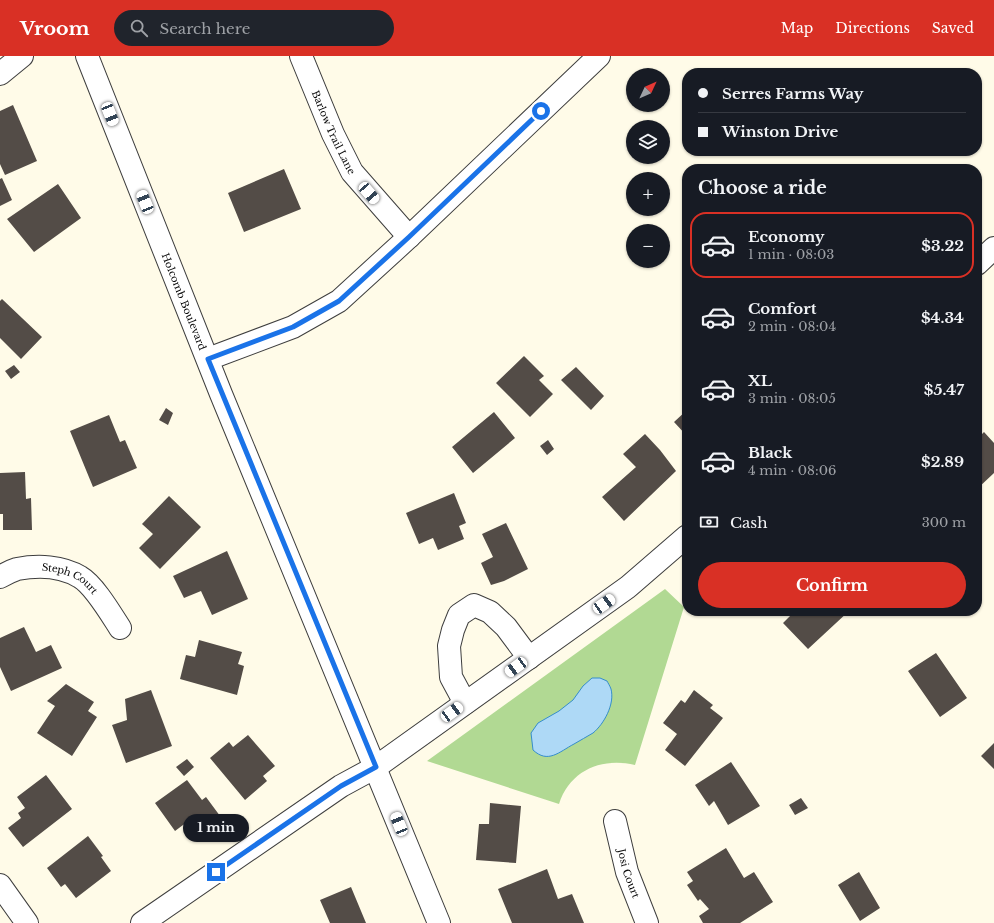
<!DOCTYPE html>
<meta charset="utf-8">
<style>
body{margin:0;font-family:"Libre Baskerville",serif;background:#20242c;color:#f1f3f6;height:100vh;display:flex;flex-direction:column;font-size:15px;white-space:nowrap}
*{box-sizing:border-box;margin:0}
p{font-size:13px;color:#9ea1a6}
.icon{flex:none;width:22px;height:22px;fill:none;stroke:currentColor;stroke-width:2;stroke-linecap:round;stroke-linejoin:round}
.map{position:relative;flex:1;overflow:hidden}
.panel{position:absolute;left:682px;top:108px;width:300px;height:452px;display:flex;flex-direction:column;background:#171b24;border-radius:16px;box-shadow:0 1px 3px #0004}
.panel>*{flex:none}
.top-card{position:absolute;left:682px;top:12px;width:300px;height:88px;border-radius:16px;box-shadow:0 1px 3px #0004;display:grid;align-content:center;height:88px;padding:0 16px;background:#171b24}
.needle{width:26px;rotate:46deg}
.controls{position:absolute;left:626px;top:12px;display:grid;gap:8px}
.controls a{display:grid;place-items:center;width:44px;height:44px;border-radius:50%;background:#171b24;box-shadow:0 1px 3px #0004;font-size:20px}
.end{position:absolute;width:18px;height:18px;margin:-9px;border:5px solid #1a73e8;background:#fff;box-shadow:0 0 0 2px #fff}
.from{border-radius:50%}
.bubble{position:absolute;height:28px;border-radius:14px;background:#171b24;box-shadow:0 1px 3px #0004;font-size:13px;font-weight:700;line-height:28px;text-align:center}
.car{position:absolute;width:12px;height:24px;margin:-12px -6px;border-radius:5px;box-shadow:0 0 3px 1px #0007;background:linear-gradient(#fff 24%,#345 0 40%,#fff 0 76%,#345 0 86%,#fff 0)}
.top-card b{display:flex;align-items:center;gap:14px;height:38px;font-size:15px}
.top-card b+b{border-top:1px solid #363941}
.top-card i{width:10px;height:10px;background:#f1f3f6}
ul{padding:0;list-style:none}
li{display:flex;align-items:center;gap:12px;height:66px;margin:0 8px 6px;padding:0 8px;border:2px solid transparent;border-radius:16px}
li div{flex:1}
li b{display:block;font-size:15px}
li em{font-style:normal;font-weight:700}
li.on{border-color:#d93025}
li>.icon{width:36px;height:36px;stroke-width:1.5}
h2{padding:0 16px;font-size:18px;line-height:48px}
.pay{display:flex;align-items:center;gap:10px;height:44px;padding:0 16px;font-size:15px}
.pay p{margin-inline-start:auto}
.cta{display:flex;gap:8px;margin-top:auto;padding:8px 16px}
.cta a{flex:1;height:46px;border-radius:24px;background:#d93025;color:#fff;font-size:16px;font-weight:700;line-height:46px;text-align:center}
header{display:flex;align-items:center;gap:24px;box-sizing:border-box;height:56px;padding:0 20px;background:#d93025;color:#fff}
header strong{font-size:19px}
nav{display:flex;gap:22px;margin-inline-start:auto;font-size:14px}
.search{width:280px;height:36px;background:#20242c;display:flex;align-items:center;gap:10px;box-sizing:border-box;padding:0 14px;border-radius:22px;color:#9ea1a6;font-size:15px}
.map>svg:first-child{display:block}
</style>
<header>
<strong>Vroom</strong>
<div class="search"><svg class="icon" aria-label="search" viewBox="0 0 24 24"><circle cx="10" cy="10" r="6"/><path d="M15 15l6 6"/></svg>Search here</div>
<nav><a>Map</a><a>Directions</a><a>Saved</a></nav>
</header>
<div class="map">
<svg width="994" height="867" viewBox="0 0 994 867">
<rect width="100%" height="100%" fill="#fffbe8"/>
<path fill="#b1d993" d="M 665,533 L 684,551 L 635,709 C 602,701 570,714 559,748 L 427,705 Z"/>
<path fill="#aed9f6" stroke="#358dcc" d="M 592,622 L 600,622 L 607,625 C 608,627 610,630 611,633 C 615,648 604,668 593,677 C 587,681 580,684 574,688 C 559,696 548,708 533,694 L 531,677 L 538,667 L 559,655 L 573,644 L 583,630 Z"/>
<path fill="#534c47" d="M 13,49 L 37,105 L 5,119 L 0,108 L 0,55 Z
M 284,113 L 301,153 L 244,176 L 228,137 Z
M 2,122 L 12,144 L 0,150 L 0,123 Z
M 58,128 L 81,162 L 34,196 L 7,163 Z
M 2,243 L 42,281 L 21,303 L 0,282 L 0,245 Z
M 524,300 L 544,320 L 539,324 L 553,338 L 530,361 L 496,327 Z
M 14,309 L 20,316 L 11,323 L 5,315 Z
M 576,311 L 604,340 L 591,354 L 561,324 Z
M 166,352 L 173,357 L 168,369 L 159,364 Z
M 687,354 L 687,380 L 674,366 Z
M 494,356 L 515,382 L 473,417 L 452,391 Z
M 109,359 L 120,386 L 125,384 L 137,412 L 93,431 L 70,375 Z
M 984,376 L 994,387 L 994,417 L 977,433 L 977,383 Z
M 645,378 L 660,394 L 676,415 L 624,465 L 602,441 L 636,411 L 623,398 Z
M 548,384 L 554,393 L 547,399 L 540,390 Z
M 25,416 L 26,443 L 31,442 L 32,474 L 3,474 L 3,458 L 0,458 L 0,417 Z
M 454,437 L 466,467 L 459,470 L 464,483 L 438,494 L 433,482 L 419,488 L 406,457 Z
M 169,440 L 201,471 L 160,513 L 139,492 L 153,478 L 142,468 Z
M 506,467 L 528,513 L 504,525 L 491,529 L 481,507 L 493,501 L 482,478 Z
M 227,495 L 248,543 L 212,559 L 201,535 L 184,542 L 173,520 Z
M 795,555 L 849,555 L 808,593 L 783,567 Z
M 24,571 L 36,596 L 51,589 L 62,612 L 11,635 L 0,611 L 0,582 Z
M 199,584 L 242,596 L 238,608 L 244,610 L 237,639 L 180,623 L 186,599 L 195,601 Z
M 936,597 L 967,642 L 940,661 L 908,615 Z
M 66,628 L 94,646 L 88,655 L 97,661 L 72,700 L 37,677 L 55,650 L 47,645 Z
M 151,634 L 172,690 L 126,707 L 112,669 L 127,664 L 125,643 Z
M 694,634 L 713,649 L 710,652 L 723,662 L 685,710 L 665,694 L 677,678 L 663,667 L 681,644 L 685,647 Z
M 248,679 L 275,710 L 263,720 L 267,725 L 245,744 L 210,702 L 229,686 L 233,691 Z
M 994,687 L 994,713 L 981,700 Z
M 187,703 L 194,711 L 184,720 L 176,711 Z
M 731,706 L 760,750 L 728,769 L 714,745 L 709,750 L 695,729 Z
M 46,719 L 72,753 L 23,791 L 8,772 L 21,762 L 18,757 L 25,752 L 17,741 Z
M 187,724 L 202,744 L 206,741 L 223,764 L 202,778 L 191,763 L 175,775 L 155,747 Z
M 801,742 L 808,752 L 795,759 L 789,749 Z
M 490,747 L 521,750 L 516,807 L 476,804 L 479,768 L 489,768 Z
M 88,780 L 103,800 L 101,801 L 111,815 L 76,842 L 65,828 L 61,831 L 47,812 Z
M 726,792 L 744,822 L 754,816 L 773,846 L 740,867 L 703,867 L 699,860 L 709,853 L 700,843 L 698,845 L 687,829 L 693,825 L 687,816 Z
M 547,813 L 558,843 L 572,838 L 584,867 L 512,867 L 498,833 Z
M 859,816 L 880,852 L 860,865 L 838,829 Z
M 351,831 L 366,867 L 330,867 L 320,844 Z"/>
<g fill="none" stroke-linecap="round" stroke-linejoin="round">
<g stroke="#3e3e3e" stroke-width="24">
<g id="minor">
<path id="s1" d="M 87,0 L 221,338 L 439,867"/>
<path id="s2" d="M 301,0 L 333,78 L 352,116 L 409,181"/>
<path d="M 0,18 L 22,0"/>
<path d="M 977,208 L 994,192"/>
<path d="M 208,303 L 293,271 L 339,245 L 409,181 L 599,0"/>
<path id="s3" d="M 0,521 C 5,518 11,515 17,513 C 38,509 62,510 80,521 C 94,529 111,558 120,572"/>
<path d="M 465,647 L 451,621 L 449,590 L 453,574 L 459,559 L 474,549 L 490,556 L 506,571 L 529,602"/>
<path id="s4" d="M 615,765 L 627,816 L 647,867"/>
<path d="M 0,829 L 27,867"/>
<path d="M 142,867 L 341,730 L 376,711 L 628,531 L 687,480"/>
</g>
</g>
<use href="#minor" stroke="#fff" stroke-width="22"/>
</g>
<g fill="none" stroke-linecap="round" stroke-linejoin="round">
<path stroke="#1a73e8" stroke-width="5" d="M 216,816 L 341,730 L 376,711 L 208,303 L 293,271 L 339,245 L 409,181 L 541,55"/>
</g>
<g text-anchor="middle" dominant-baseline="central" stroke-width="4" stroke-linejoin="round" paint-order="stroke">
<g font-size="10" fill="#0b0b0b" stroke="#fff">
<text stroke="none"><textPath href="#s2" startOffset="83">Barlow Trail Lane</textPath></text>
<text stroke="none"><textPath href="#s1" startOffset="264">Holcomb Boulevard</textPath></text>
<text stroke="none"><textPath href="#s3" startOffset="75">Steph Court</textPath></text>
<text stroke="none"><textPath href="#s4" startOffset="54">Josi Court</textPath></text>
</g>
</g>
</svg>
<div class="controls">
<a><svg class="needle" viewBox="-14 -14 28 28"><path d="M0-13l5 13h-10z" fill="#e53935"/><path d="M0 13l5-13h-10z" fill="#9ea1a6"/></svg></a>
<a><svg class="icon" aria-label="layers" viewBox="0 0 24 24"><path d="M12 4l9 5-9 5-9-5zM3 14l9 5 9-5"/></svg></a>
<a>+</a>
<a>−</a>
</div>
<i class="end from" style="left:541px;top:55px"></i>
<i class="end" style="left:216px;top:816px"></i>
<div class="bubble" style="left:183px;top:758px;width:66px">1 min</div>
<i class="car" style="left:110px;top:58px;rotate:158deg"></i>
<i class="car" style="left:369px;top:137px;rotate:139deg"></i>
<i class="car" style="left:145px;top:146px;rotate:338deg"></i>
<i class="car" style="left:604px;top:548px;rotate:55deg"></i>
<i class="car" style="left:516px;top:611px;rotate:234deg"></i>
<i class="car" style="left:452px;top:656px;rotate:54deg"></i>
<i class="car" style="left:399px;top:768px;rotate:338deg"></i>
<div class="top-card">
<b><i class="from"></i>Serres Farms Way</b>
<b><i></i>Winston Drive</b>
</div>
<section class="panel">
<h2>Choose a ride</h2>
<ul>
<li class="on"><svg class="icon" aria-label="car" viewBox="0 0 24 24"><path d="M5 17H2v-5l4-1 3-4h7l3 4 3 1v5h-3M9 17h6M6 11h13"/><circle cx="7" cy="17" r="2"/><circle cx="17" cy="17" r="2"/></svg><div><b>Economy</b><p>1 min · 08:03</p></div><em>$3.22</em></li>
<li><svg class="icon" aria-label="car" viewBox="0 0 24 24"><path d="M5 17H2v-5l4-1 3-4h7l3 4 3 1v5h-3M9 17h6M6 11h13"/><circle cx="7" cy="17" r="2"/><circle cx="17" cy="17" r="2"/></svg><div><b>Comfort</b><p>2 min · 08:04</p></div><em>$4.34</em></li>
<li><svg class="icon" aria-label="car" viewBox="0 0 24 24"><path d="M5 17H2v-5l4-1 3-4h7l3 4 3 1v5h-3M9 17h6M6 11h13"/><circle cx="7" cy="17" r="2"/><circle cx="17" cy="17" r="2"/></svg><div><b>XL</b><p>3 min · 08:05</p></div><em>$5.47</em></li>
<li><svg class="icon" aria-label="car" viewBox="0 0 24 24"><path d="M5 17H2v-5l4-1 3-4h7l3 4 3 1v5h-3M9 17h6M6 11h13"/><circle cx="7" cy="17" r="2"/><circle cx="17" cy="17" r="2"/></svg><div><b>Black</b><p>4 min · 08:06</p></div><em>$2.89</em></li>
</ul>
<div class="pay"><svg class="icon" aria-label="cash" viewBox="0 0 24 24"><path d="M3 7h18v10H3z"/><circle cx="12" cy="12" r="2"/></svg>Cash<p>300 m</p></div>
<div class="cta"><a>Confirm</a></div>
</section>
</div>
